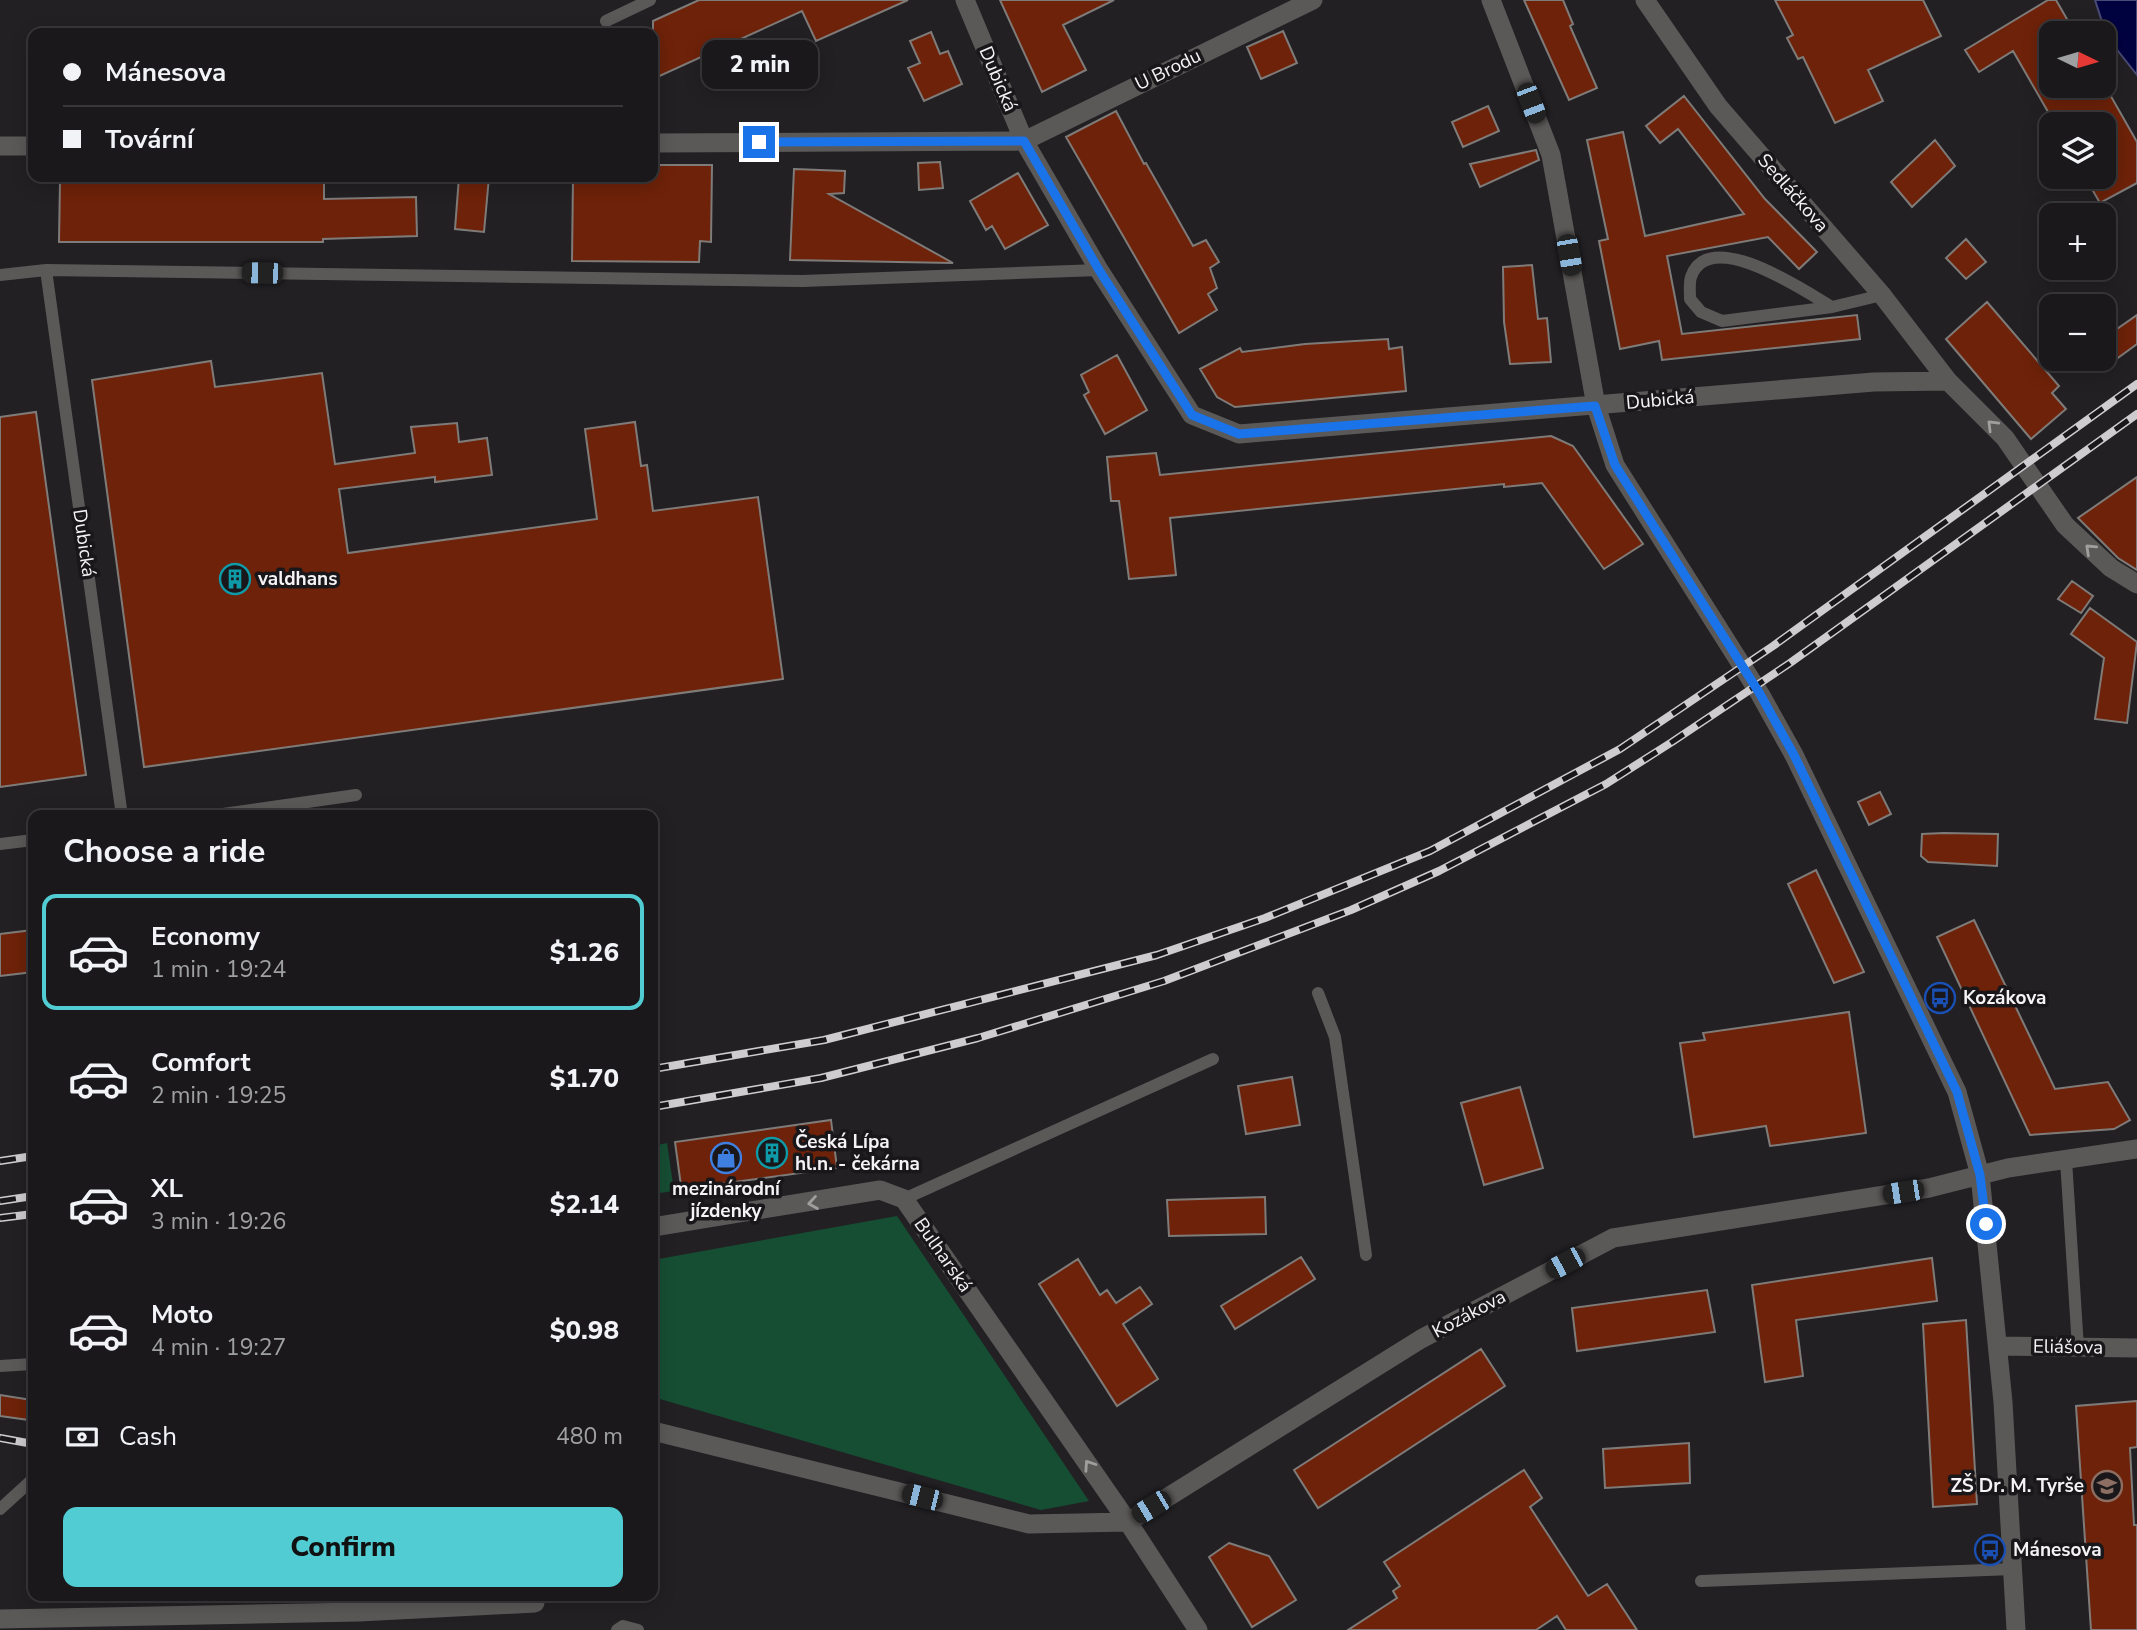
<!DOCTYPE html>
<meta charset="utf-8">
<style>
body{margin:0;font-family:"Nunito Sans",sans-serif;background:#272527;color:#f1f3f6;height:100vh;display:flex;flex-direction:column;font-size:26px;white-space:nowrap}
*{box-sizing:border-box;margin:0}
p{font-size:23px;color:#9fa0a2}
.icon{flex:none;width:38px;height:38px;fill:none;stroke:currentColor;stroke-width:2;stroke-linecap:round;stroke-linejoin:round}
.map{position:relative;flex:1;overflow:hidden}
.panel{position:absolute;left:28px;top:810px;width:630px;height:791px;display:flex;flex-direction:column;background:#1a181a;border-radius:14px;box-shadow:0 4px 18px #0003,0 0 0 2px #383739}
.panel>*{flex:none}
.top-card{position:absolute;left:28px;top:28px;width:630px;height:154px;border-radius:14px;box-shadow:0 4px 18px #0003,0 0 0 2px #383739;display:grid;align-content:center;height:154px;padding:0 35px;background:#1a181a}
.needle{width:46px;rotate:95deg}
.buttons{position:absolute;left:2039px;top:21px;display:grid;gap:14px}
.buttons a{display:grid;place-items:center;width:77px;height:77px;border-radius:14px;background:#1a181a;box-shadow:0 4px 18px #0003,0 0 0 2px #383739;font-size:35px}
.end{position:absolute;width:32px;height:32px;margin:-16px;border:9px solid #1a73e8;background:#fff;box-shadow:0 0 0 4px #fff}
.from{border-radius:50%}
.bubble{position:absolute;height:49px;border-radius:14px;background:#1a181a;box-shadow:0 4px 18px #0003,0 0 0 2px #383739;font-size:23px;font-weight:800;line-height:49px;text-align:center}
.car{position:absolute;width:21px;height:42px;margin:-21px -10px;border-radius:9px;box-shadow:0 0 5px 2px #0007;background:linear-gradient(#222 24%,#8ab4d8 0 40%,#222 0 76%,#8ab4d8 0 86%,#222 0)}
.top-card b{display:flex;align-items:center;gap:24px;height:66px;font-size:26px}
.top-card b+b{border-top:2px solid #383739}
.top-card i{width:18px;height:18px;background:#f1f3f6}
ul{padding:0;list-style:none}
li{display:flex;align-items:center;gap:21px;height:116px;margin:0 14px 10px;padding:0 21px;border:4px solid transparent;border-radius:14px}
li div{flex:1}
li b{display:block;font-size:26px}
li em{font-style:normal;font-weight:800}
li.selected{border-color:#51ccd2}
li>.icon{width:63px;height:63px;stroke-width:1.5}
h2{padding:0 35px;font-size:32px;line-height:84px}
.pay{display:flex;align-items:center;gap:18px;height:77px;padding:0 35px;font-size:26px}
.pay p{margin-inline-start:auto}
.action{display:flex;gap:14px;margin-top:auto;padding:14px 35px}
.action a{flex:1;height:80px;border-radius:14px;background:#51ccd2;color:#111;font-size:28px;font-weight:800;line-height:80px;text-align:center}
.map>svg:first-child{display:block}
</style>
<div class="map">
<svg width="2137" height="1630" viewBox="0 0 2137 1630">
<rect width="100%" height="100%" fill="#222023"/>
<path fill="#164e34" d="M 667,1143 L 674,1191 L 653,1194 L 653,1146 Z
M 897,1216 L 1089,1501 L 1041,1510 L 653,1397 L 653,1260 Z"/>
<path fill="#000240" stroke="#4a4a76" stroke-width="2" d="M 2095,0 L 2137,0 L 2137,75 L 2107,37 Z"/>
<path fill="#6e2209" stroke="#7f7b79" stroke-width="2" d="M 699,0 L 908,0 L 816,41 L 802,11 L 653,79 L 653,21 Z
M 1000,0 L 1114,0 L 1063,25 L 1086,70 L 1042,92 Z
M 1524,0 L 1563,0 L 1573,24 L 1570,26 L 1597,88 L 1569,100 Z
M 1775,0 L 1923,0 L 1941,36 L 1868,70 L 1883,101 L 1835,123 L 1803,57 L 1798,59 L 1787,38 L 1793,35 Z
M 2048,0 L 2056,0 L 2075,33 L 2051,33 L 2051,86 L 2104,84 L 2137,142 L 2137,183 L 2100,203 L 2085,177 L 2104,177 L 2104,124 L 2055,124 L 2013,51 L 1979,72 L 1965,50 Z
M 1283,31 L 1297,63 L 1261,79 L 1247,47 Z
M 931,32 L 940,54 L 948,51 L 962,84 L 924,101 L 908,68 L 920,63 L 910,41 Z
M 1684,96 L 1765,199 L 1817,252 L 1799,269 L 1768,237 L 1667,256 L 1682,334 L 1857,315 L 1860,339 L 1662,360 L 1659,341 L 1620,349 L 1599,241 L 1608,239 L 1587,140 L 1623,132 L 1645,236 L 1744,214 L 1678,129 L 1660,143 L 1646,126 Z
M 1488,106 L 1499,131 L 1463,147 L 1452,122 Z
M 1116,111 L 1144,164 L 1146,163 L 1193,246 L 1206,240 L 1219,262 L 1210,268 L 1217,288 L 1208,294 L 1217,310 L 1179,333 L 1066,137 Z
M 1935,140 L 1955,166 L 1912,207 L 1891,182 Z
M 1536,150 L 1539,160 L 1480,187 L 1470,164 Z
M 940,162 L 943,188 L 919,190 L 918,163 Z
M 653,165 L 712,165 L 711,242 L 700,241 L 699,262 L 572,261 L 573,177 L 653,177 Z
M 794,169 L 845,171 L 844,193 L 829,194 L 953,263 L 790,260 Z
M 1018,173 L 1048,225 L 1005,249 L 992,226 L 986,230 L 970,201 Z
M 459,177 L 489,177 L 484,232 L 455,229 Z
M 60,181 L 324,181 L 324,199 L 416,197 L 417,236 L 323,239 L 323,242 L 59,242 Z
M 1966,239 L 1986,262 L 1966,279 L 1946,258 Z
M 1532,265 L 1538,319 L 1547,318 L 1551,362 L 1510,364 L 1504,322 L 1503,267 Z
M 1987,302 L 2059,386 L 2052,393 L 2066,409 L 2031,439 L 1946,339 Z
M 2137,315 L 2137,344 L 2104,368 L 2104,338 Z
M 1388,339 L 1389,349 L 1402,347 L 1406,391 L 1235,407 L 1217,397 L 1200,369 L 1240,348 L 1242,352 L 1305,344 Z
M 1117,355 L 1147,410 L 1105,434 L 1084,395 L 1089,392 L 1081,375 Z
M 211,361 L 215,387 L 322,373 L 335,464 L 415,453 L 411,427 L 457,423 L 459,442 L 487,438 L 492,475 L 435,482 L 435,477 L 339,489 L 348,553 L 597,519 L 585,429 L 635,422 L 641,466 L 647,465 L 653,511 L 758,497 L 783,679 L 144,767 L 92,380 Z
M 36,412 L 86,775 L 0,787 L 0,417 Z
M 1551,436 L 1573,446 L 1643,544 L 1604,569 L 1542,483 L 1504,487 L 1504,484 L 1170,518 L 1176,575 L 1129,579 L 1119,501 L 1111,501 L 1107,457 L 1156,453 L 1160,475 Z
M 2137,477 L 2137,570 L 2118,558 L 2078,518 Z
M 2072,581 L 2093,596 L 2081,613 L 2058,599 Z
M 2090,608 L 2137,642 L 2127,723 L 2095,719 L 2104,658 L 2071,634 Z
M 1880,792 L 1891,814 L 1869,825 L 1858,802 Z
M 1944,833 L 1998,834 L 1997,866 L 1928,862 L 1921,856 L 1922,834 Z
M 1816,870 L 1864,972 L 1834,983 L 1788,884 Z
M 1974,920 L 2055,1089 L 2108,1082 L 2130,1120 L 2114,1129 L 2030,1135 L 1937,937 Z
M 33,930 L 33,972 L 0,976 L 0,934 Z
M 1849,1012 L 1866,1133 L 1770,1146 L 1766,1126 L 1694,1137 L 1680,1043 L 1705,1040 L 1703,1033 Z
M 1292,1077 L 1300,1125 L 1246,1134 L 1238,1086 Z
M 1520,1087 L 1543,1168 L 1484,1185 L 1461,1103 Z
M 831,1120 L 837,1168 L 712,1185 L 712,1182 L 681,1186 L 675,1142 Z
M 1265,1197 L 1266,1234 L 1169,1236 L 1167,1200 Z
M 1301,1257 L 1315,1279 L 1235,1329 L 1221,1306 Z
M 1932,1258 L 1937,1301 L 1796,1320 L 1803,1376 L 1765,1382 L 1752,1285 Z
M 1078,1259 L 1100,1295 L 1107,1290 L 1116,1303 L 1140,1287 L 1152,1304 L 1123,1324 L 1158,1379 L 1117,1406 L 1039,1284 Z
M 1707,1290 L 1715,1332 L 1577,1351 L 1572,1308 Z
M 1966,1320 L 1977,1504 L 1933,1507 L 1923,1324 Z
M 1481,1349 L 1505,1386 L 1318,1508 L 1294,1470 Z
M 0,1395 L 32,1400 L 29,1420 L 0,1416 Z
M 2137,1401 L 2137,1447 L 2130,1448 L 2134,1525 L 2137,1525 L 2137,1630 L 2091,1630 L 2076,1406 Z
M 1689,1443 L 1690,1483 L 1605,1488 L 1603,1449 Z
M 1524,1470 L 1542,1498 L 1530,1507 L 1588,1596 L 1607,1584 L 1637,1630 L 1566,1630 L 1557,1616 L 1536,1630 L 1348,1630 L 1397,1598 L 1393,1591 L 1400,1586 L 1384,1562 Z
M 1229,1543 L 1269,1556 L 1296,1600 L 1252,1627 L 1209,1557 Z"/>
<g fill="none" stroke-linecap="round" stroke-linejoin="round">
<path stroke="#5b5958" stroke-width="12" d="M 606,21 L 650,0
M 46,270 L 122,816
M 0,275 L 46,270 L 803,281 L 1099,270
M 1832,307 C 1806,292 1709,225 1691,277 C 1689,283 1690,292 1690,299 L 1701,312 L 1722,321 L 1832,307 L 1882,295
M 209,816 L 356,795
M 0,844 L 33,840
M 1318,993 L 1335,1037 L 1366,1255
M 2066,1160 L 2078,1348
M 904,1199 L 1213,1059
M 0,1366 L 33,1364
M 0,1509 L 33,1479
M 1701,1581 L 2013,1569
M 617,1630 L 623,1626 L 638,1630"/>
<path stroke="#5b5958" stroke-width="19" d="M 965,0 L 1024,141 L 1099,270 L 1192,415 L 1239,434 L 1874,382 L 1948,381
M 1491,0 L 1551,155 L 1596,406 L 1615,465 L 1760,694 L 1794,755 L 1957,1092 L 1980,1175 L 2003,1402 L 2016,1630
M 1645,0 L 1718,106 L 1882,295 L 1948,381 L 2005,438 L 2065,525 L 2111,568 L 2137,584
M 653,143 L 1024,141 L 1313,0
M 0,146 L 33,146
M 653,1227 L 880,1190 L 904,1199 L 1128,1522 L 1198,1630
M 1999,1346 L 2137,1348
M 653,1431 L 1029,1524 L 1128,1522
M 1128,1522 L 1421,1339 L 1613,1238 L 1929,1188 L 2008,1168 L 2137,1149
M 0,1619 L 359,1612 L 535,1603"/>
<g stroke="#ceccce" stroke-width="8">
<path id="rail" d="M 653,1069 L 824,1040 L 1157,955 L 1265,918 L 1430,851 L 1620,749 L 1773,646 L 2137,384
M 653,1107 L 821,1078 L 978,1038 L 1164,981 L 1351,910 L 1439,871 L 1606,784 L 1672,742 L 1790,663 L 2137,414
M 0,1161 L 33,1156
M 0,1201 L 33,1196
M 0,1218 L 33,1214
M 0,1438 L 33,1444"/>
</g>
<use href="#rail" stroke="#19171a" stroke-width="5" stroke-dasharray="16" stroke-linecap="butt"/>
</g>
<defs><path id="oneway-chevron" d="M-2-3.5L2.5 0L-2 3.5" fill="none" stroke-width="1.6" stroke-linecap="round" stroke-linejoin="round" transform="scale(1.75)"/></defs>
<g stroke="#a09e9f">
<use href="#oneway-chevron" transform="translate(1992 425) rotate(-135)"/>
<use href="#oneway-chevron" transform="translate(2090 549) rotate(-137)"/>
<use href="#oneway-chevron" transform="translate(813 1203) rotate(171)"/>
<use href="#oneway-chevron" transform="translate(1089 1465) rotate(-124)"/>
</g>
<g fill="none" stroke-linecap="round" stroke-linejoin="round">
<path stroke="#1a73e8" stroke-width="9" d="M 759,142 L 1024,141 L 1099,270 L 1192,415 L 1239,434 L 1595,406 L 1615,465 L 1760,694 L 1794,755 L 1957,1092 L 1980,1175 L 1986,1224"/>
</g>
<defs>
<g id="building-ring" transform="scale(1.575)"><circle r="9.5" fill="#19171a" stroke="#0f9aa8" stroke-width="1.5"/><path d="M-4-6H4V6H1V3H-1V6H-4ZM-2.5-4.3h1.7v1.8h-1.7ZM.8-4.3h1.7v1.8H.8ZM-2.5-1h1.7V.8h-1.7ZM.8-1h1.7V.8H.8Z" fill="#0f9aa8"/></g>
<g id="bus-ring" transform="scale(1.575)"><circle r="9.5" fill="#19171a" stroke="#1a4fb4" stroke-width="1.5"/><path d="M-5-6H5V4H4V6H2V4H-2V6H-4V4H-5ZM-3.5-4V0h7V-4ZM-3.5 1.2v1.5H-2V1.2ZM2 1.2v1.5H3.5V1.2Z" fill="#1a4fb4"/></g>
<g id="shop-ring" transform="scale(1.575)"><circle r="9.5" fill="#19171a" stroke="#3f7fe0" stroke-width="1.5"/><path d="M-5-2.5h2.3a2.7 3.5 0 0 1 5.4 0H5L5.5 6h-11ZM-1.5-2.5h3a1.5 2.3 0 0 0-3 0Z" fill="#3f7fe0"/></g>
<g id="school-ring" transform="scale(1.575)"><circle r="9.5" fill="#19171a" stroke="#8d6e63" stroke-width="1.5"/><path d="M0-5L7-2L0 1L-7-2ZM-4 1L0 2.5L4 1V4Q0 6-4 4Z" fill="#8d6e63"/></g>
</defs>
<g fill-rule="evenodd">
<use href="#building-ring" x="235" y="579"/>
<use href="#bus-ring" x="1940" y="998"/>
<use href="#building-ring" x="772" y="1153"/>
<use href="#shop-ring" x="726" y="1158"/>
<use href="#school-ring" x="2107" y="1486"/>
<use href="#bus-ring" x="1990" y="1550"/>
</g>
<g text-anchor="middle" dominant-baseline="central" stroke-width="7" stroke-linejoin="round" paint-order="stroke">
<g font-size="19" fill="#f5f3f5" stroke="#19171a">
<text transform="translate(1168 70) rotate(-26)">U Brodu</text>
<text transform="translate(998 79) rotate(67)">Dubická</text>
<text transform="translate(1793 193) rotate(49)">Sedláčkova</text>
<text transform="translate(1660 400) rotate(-5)">Dubická</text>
<text transform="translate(84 543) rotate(82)">Dubická</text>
<text transform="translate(943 1255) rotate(55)">Bulharská</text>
<text transform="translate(1469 1314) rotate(-28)">Kozákova</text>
<text transform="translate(2068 1347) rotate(1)">Eliášova</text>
</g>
<g font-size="19" font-weight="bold" fill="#f5f3f5" stroke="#19171a" text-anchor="start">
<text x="258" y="579">valdhans</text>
<text x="1963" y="998">Kozákova</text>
<text x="795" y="1142">Česká Lípa<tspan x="795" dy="22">hl.n. - čekárna</tspan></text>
<text x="726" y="1189" text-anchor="middle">mezinárodní<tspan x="726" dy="22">jízdenky</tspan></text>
<text x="2084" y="1486" text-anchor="end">ZŠ Dr. M. Tyrše</text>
<text x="2013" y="1550">Mánesova</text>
</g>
</g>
</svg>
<div class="buttons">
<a><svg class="needle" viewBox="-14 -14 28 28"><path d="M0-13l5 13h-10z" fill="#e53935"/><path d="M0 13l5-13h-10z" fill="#9fa0a2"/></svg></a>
<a><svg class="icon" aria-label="layers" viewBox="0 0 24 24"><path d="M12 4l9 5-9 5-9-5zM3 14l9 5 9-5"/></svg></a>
<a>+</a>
<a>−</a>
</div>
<i class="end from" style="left:1986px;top:1224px"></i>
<i class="end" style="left:759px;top:142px"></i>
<div class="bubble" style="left:702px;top:40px;width:116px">2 min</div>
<i class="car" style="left:1531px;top:103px;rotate:159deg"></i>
<i class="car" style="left:1569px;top:255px;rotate:170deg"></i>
<i class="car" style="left:262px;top:273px;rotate:271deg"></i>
<i class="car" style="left:1903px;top:1192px;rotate:261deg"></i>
<i class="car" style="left:1565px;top:1263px;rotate:242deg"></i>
<i class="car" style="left:922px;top:1497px;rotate:284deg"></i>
<i class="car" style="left:1151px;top:1507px;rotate:239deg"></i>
<div class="top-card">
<b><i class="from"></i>Mánesova</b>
<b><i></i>Tovární</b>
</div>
<section class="panel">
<h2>Choose a ride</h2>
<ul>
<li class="selected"><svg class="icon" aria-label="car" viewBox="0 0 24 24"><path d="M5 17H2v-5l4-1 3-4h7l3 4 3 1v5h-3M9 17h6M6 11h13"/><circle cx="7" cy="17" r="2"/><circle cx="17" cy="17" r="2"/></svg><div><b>Economy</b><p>1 min · 19:24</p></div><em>$1.26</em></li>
<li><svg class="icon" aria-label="car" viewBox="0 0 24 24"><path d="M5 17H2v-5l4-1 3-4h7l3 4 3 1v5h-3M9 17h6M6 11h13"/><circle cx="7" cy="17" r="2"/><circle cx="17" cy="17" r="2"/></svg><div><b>Comfort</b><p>2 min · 19:25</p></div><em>$1.70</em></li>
<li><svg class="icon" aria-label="car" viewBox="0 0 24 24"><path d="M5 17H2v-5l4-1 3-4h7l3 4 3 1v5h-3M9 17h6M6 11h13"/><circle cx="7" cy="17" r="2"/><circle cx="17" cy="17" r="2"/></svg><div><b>XL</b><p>3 min · 19:26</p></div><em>$2.14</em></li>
<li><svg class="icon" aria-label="car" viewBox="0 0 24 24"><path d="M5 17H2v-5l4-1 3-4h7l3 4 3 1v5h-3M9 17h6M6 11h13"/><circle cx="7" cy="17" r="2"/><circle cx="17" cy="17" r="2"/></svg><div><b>Moto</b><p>4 min · 19:27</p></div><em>$0.98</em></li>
</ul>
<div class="pay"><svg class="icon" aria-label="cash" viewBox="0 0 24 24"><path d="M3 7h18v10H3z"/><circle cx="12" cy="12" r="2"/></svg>Cash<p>480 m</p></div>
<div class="action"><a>Confirm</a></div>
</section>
</div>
